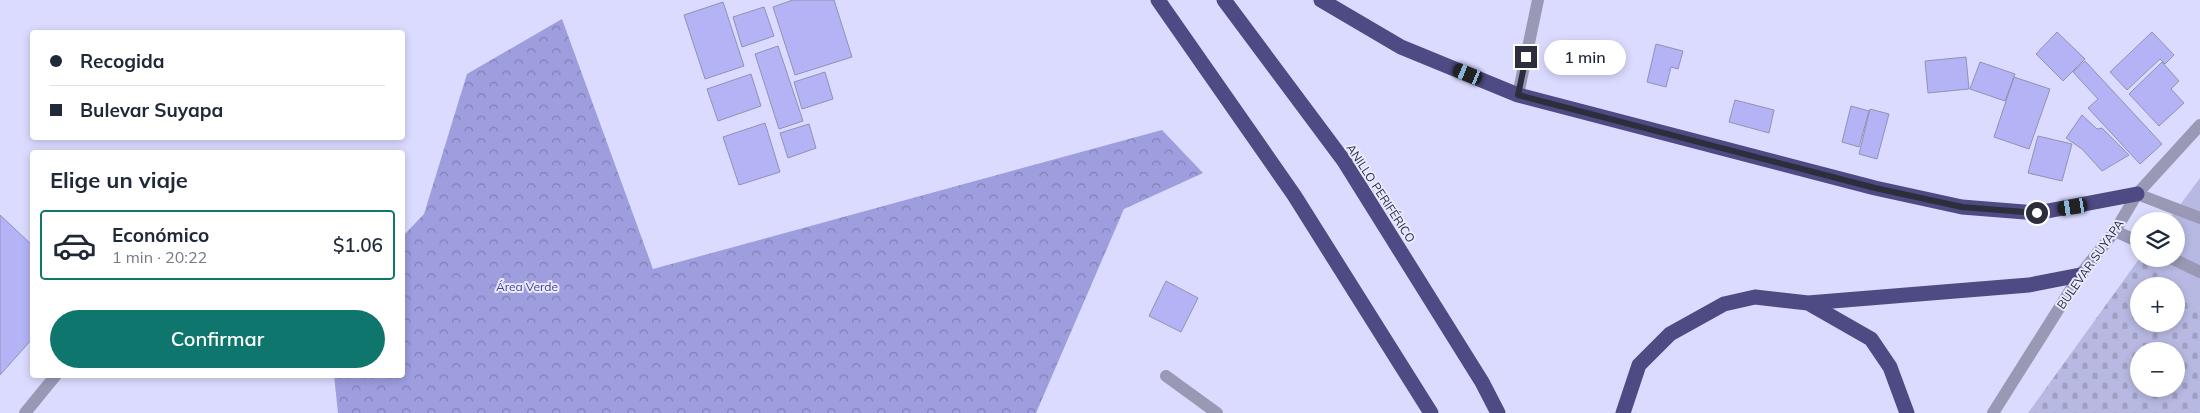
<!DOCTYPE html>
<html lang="es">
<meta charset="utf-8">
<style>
body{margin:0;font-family:Mulish,sans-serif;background:#f2f2f3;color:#1f2937;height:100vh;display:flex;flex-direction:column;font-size:19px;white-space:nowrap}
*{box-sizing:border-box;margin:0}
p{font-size:16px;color:#747a83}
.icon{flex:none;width:28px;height:28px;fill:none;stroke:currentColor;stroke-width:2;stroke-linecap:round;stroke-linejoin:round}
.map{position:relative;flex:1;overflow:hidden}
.drawer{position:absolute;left:30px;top:150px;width:375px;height:228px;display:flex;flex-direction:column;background:#fff;border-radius:5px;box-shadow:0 2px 8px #0003}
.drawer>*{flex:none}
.hud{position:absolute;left:30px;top:30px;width:375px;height:110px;border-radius:5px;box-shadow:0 2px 8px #0003;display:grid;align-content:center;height:110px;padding:0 20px;background:#fff}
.buttons{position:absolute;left:2130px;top:212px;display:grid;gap:10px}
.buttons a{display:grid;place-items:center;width:55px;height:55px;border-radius:50%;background:#fff;box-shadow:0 2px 8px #0003;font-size:25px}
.end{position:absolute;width:22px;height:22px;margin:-11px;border:6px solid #2d2e3b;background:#fff;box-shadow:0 0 0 2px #fff}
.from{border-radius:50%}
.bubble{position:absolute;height:35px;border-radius:18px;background:#fff;box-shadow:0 2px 8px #0003;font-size:16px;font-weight:600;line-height:35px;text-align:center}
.car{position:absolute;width:15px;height:30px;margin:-15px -8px;border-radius:6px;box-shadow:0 0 4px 1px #0007;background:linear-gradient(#222 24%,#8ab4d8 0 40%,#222 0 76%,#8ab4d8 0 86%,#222 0)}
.hud b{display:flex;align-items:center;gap:18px;height:48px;font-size:19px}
.hud b+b{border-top:1px solid #e0e1e3}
.hud i{width:12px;height:12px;background:#1f2937}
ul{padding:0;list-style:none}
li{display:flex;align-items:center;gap:15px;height:70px;margin:0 10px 8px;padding:0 10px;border:2px solid transparent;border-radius:5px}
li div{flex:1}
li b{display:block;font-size:19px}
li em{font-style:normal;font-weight:600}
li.on{border-color:#0f766e}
li>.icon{width:45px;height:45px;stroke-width:1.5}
h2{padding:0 20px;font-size:22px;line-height:60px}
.button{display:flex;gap:10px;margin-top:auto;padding:10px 20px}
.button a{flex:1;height:58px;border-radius:30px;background:#0f766e;color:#fff;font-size:20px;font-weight:600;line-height:58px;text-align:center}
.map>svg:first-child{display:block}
</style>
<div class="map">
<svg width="2200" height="413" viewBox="0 0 2200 413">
<defs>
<pattern id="forest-crowns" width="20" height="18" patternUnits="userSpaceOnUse" patternTransform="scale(1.25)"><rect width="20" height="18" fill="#9e9dde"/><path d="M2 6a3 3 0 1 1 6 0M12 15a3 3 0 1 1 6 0" fill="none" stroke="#8180b5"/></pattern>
<pattern id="cemetery-stones" width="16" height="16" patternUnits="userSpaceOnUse" patternTransform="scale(1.25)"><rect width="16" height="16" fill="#b8b9e2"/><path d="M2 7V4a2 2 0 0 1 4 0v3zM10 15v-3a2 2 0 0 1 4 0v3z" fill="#9e9fc3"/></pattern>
</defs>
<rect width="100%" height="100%" fill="#dadbfe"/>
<path fill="url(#forest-crowns)" d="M 562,19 L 653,269 L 1162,130 L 1203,173 L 1124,209 L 1036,413 L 338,413 L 334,375 L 402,375 L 403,236 L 424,214 L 467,74 Z"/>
<path fill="url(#cemetery-stones)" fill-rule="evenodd" d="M 2139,259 L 2145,259 L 2175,286 L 2139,286 L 2139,324 L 2176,324 L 2176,287 L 2200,309 L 2200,413 L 2028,413 ZM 2139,351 L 2176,351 L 2176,389 L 2139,389 Z"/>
<path fill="#b8b9e2" d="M 2200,178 L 2200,309 L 2145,259 L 2176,259 L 2176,221 L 2168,221 Z"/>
<path fill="#b3b3f5" stroke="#9192b3" d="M 793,0 L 834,0 L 852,57 L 795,75 L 773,7 Z
M 723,2 L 744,66 L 705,79 L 684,15 Z
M 764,7 L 774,36 L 742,47 L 733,17 Z
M 2057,32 L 2085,59 L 2063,81 L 2036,54 Z
M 2152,32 L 2174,55 L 2165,64 L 2160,59 L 2127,90 L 2110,72 Z
M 1656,44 L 1683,51 L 1678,69 L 1671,67 L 1666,87 L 1647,82 Z
M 778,46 L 803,121 L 779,129 L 755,54 Z
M 1966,57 L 1969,89 L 1928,93 L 1925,61 Z
M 2085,61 L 2162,144 L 2140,164 L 2088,108 L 2098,99 L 2073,72 Z
M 1980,62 L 2015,74 L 2005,101 L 1970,89 Z
M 2162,62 L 2179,81 L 2171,89 L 2184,103 L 2159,126 L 2129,94 Z
M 825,72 L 833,99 L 802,109 L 794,82 Z
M 751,74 L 761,106 L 718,121 L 707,89 Z
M 2014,77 L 2050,89 L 2029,149 L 1994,137 Z
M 1735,100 L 1774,110 L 1769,133 L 1729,122 Z
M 1851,106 L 1869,111 L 1859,147 L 1842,142 Z
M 1870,109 L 1889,114 L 1877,159 L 1859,154 Z
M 2082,115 L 2097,129 L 2102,128 L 2129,155 L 2102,171 L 2082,149 L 2066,138 Z
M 765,123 L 780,172 L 739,185 L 723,137 Z
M 809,124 L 816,148 L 788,158 L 780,133 Z
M 2038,136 L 2072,144 L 2062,181 L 2028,173 Z
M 0,215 L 32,245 L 32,339 L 0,375 Z
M 1166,281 L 1198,298 L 1181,332 L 1149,316 Z"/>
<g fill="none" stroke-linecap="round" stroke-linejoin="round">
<path stroke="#9999b6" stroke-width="12" d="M 2137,194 L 2200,218
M 2115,231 L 2139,242
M 2173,259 L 2200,272
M 1166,376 L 1217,413
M 25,413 L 56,375"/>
<path stroke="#9999b6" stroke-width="12" d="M 1518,95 L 1538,0
M 1993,413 L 2080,275 L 2115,231 L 2137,194 L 2200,125"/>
<path stroke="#4d4a84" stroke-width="15" d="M 1158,0 L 1294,195 L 1431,413
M 1224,0 L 1344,161 L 1482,382 L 1498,413
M 1321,0 L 1401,47 L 1518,95 L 1875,188 L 1962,207 L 2037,213 L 2137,194
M 1808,303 L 1871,339 L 1890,367 L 1907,413
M 1623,413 L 1639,365 L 1670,334 L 1724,304 L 1755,297 L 1808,303 L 2029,285 L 2080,275"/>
</g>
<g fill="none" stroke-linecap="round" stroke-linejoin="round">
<path stroke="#2d2e3b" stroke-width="6" d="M 1526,57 L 1518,95 L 1875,188 L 1962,207 L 2037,213"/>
</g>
<g text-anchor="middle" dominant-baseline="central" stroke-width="4" stroke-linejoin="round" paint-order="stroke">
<g font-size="12" fill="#2d2e3b" stroke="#e9e9ff">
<text transform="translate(1381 193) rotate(57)">ANILLO PERIFÉRICO</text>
<text transform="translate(2090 264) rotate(-55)">BULEVAR SUYAPA</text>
</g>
<g font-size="12" fill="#473f8c" stroke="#e9e9ff">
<text x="527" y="286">Área Verde</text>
</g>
</g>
</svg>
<div class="buttons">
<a><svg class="icon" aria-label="layers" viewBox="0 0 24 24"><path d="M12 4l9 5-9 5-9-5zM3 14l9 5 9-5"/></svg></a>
<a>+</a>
<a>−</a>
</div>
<i class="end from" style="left:2037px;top:213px"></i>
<i class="end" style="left:1526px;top:57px"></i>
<div class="bubble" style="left:1544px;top:40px;width:82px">1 min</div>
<i class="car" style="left:1468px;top:74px;rotate:292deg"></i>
<i class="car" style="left:2073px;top:207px;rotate:261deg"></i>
<div class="hud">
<b><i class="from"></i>Recogida</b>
<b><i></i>Bulevar Suyapa</b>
</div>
<section class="drawer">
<h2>Elige un viaje</h2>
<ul>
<li class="on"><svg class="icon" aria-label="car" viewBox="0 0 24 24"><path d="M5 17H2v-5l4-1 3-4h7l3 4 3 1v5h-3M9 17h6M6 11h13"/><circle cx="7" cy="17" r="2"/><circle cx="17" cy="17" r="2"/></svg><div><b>Económico</b><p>1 min · 20:22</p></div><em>$1.06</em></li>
</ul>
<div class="button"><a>Confirmar</a></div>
</section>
</div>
